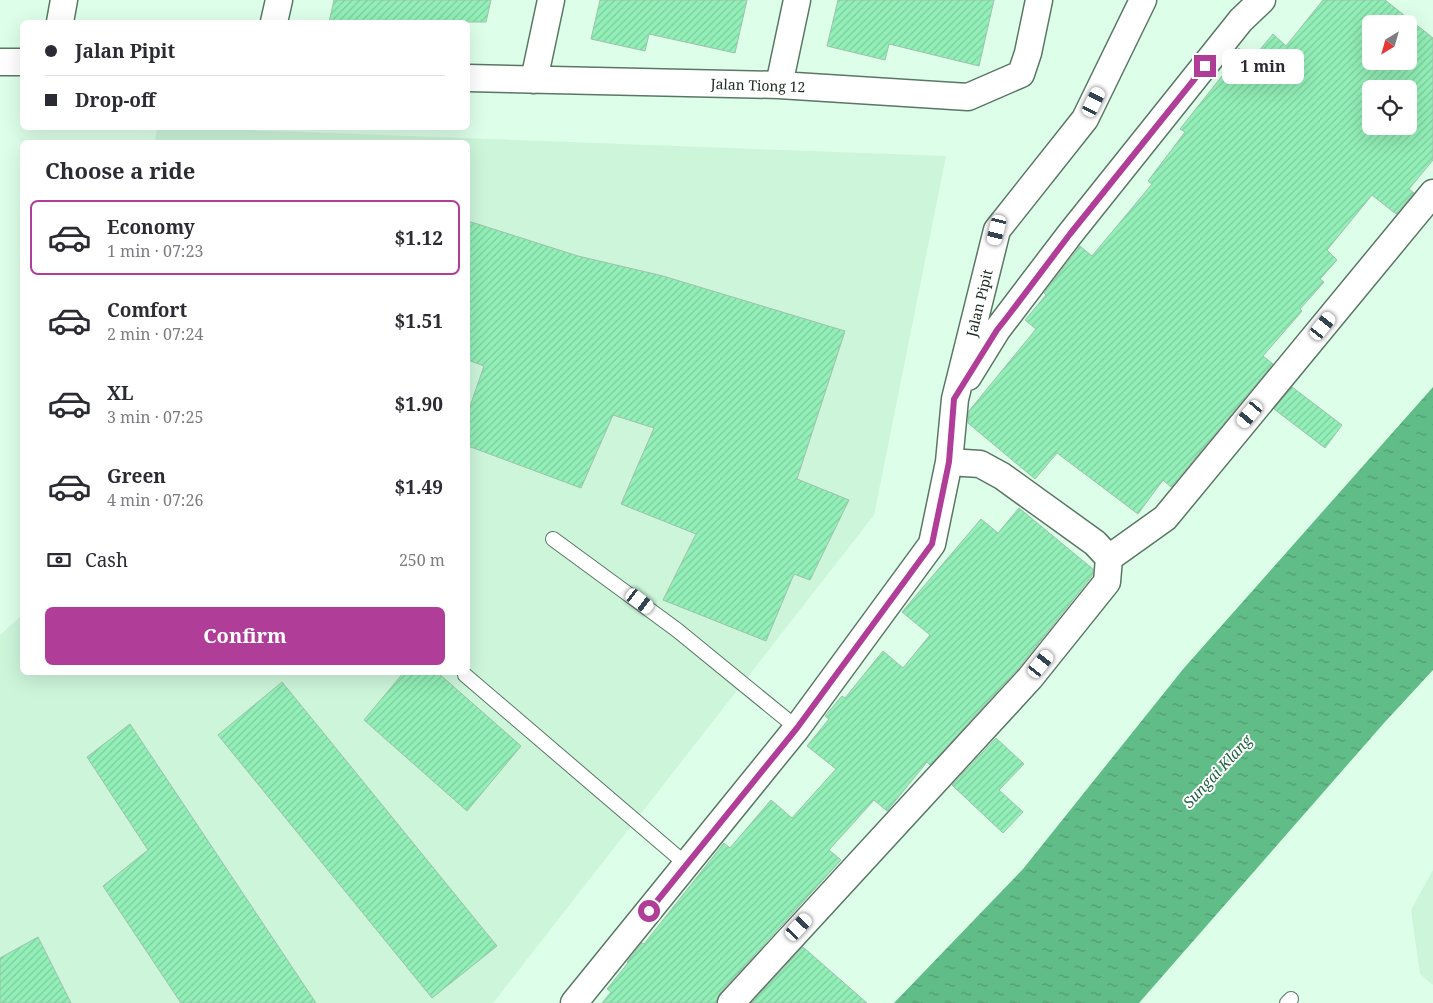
<!DOCTYPE html>
<meta charset="utf-8">
<style>
body{margin:0;font-family:"Noto Serif",serif;background:#f2f2f3;color:#2b2b33;height:100vh;display:flex;flex-direction:column;font-size:19px;white-space:nowrap}
*{box-sizing:border-box;margin:0}
p{font-size:16px;color:#7c7c81}
.icon{flex:none;width:28px;height:28px;fill:none;stroke:currentColor;stroke-width:2;stroke-linecap:round;stroke-linejoin:round}
.map{position:relative;flex:1;overflow:hidden}
.sheet{position:absolute;left:20px;top:140px;width:450px;height:535px;display:flex;flex-direction:column;background:#fff;border-radius:8px;box-shadow:0 5px 20px #0002}
.sheet>*{flex:none}
.guide{position:absolute;left:20px;top:20px;width:450px;height:110px;border-radius:8px;box-shadow:0 5px 20px #0002;display:grid;align-content:center;height:110px;padding:0 25px;background:#fff}
.needle{width:32px;rotate:217deg}
.tools{position:absolute;left:1362px;top:15px;display:grid;gap:10px}
.tools a{display:grid;place-items:center;width:55px;height:55px;border-radius:8px;background:#fff;box-shadow:0 5px 20px #0002;font-size:25px}
.end{position:absolute;width:22px;height:22px;margin:-11px;border:6px solid #b03e99;background:#fff;box-shadow:0 0 0 2px #fff}
.from{border-radius:50%}
.bubble{position:absolute;height:35px;border-radius:8px;background:#fff;box-shadow:0 5px 20px #0002;font-size:16px;font-weight:700;line-height:35px;text-align:center}
.car{position:absolute;width:15px;height:30px;margin:-15px -8px;border-radius:6px;box-shadow:0 0 4px 1px #0007;background:linear-gradient(#fff 24%,#345 0 40%,#fff 0 76%,#345 0 86%,#fff 0)}
.guide b{display:flex;align-items:center;gap:18px;height:48px;font-size:19px}
.guide b+b{border-top:1px solid #e1e1e2}
.guide i{width:12px;height:12px;background:#2b2b33}
ul{padding:0;list-style:none}
li{display:flex;align-items:center;gap:15px;height:75px;margin:0 10px 8px;padding:0 15px;border:2px solid transparent;border-radius:8px}
li div{flex:1}
li b{display:block;font-size:19px}
li em{font-style:normal;font-weight:700}
li.on{border-color:#b03e99}
li>.icon{width:45px;height:45px;stroke-width:1.5}
h2{padding:0 25px;font-size:22px;line-height:60px}
.pay{display:flex;align-items:center;gap:12px;height:55px;padding:0 25px;font-size:19px}
.pay p{margin-inline-start:auto}
.primary-button{display:flex;gap:10px;margin-top:auto;padding:10px 25px}
.primary-button a{flex:1;height:58px;border-radius:8px;background:#b03e99;color:#fff;font-size:20px;font-weight:700;line-height:58px;text-align:center}
.map>svg:first-child{display:block}
</style>
<div class="map">
<svg width="1433" height="1003" viewBox="0 0 1433 1003">
<defs>
<pattern id="water-ripples" width="26" height="14" patternUnits="userSpaceOnUse" patternTransform="scale(1.25)"><rect width="26" height="14" fill="#61bd88"/><path d="M2 4q2-2 4 0t4 0M15 11q2-2 4 0t4 0" fill="none" stroke="#509a6f"/></pattern>
<pattern id="building-hatch" width="6" height="6" patternUnits="userSpaceOnUse" patternTransform="scale(1.25)"><rect width="6" height="6" fill="#92efb7"/><path d="M-1 1l2-2M0 6l6-6M5 7l2-2" fill="none" stroke="#7ecd9d"/></pattern>
</defs>
<rect width="100%" height="100%" fill="#ddffe9"/>
<path fill="#ccf5da" d="M 157,128 L 196,128 L 946,156 L 874,515 L 493,1003 L 0,1003 L 0,635 L 22,615 L 22,672 L 468,672 L 468,142 L 155,142 Z
M 1433,870 L 1433,985 L 1420,974 L 1411,910 Z"/>
<path fill="url(#water-ripples)" d="M 1433,387 L 1433,670 L 1384,723 L 1139,1003 L 894,1003 L 1023,869 L 1184,668 Z"/>
<path fill="url(#building-hatch)" stroke="#a0c1ac" fill-rule="evenodd" d="M 334,0 L 491,0 L 486,22 L 329,22 Z
M 600,0 L 747,0 L 735,53 L 649,34 L 645,51 L 591,39 Z
M 838,0 L 994,0 L 979,66 L 889,44 L 885,60 L 827,46 Z
M 1323,0 L 1385,0 L 1433,38 L 1433,160 L 1409,189 L 1414,193 L 1396,214 L 1372,195 L 1327,250 L 1337,260 L 1320,279 L 1324,282 L 1300,309 L 1302,311 L 1263,356 L 1273,364 L 1171,487 L 1163,480 L 1138,514 L 1057,453 L 1035,479 L 968,423 L 969,411 L 1036,329 L 1025,320 L 1046,295 L 1044,293 L 1080,246 L 1092,256 L 1152,184 L 1148,181 L 1185,132 L 1180,129 L 1226,71 L 1222,68 L 1239,48 L 1252,59 L 1273,34 L 1286,46 ZM 1371,24 L 1409,24 L 1409,61 L 1371,61 ZM 1371,89 L 1409,89 L 1409,126 L 1371,126 Z
M 468,221 L 578,256 L 663,276 L 845,331 L 797,479 L 849,500 L 810,580 L 794,574 L 766,641 L 663,600 L 696,534 L 621,504 L 654,428 L 613,415 L 581,488 L 468,446 L 468,412 L 484,366 L 468,360 Z
M 1292,387 L 1342,425 L 1325,448 L 1274,409 Z
M 1019,508 L 1093,569 L 1092,576 L 1017,670 L 930,765 L 927,762 L 887,811 L 874,800 L 829,850 L 841,860 L 720,993 L 716,1003 L 602,1003 L 611,992 L 607,989 L 628,963 L 627,962 L 642,943 L 644,944 L 724,843 L 730,848 L 771,800 L 792,818 L 836,769 L 807,746 L 829,719 L 825,716 L 842,696 L 845,698 L 883,651 L 903,668 L 930,635 L 902,612 L 981,519 L 998,533 Z
M 404,672 L 437,672 L 521,746 L 467,811 L 364,720 Z
M 282,682 L 497,946 L 432,998 L 218,735 Z
M 130,724 L 316,1003 L 181,1003 L 103,886 L 148,850 L 87,757 Z
M 996,738 L 1024,764 L 999,790 L 1023,812 L 1003,833 L 952,785 Z
M 38,937 L 71,1003 L 0,1003 L 0,958 Z
M 803,947 L 867,1003 L 751,1003 Z"/>
<g fill="none" stroke-linecap="round" stroke-linejoin="round">
<g stroke="#597764" stroke-width="16">
<path id="service" d="M 553,539 L 677,630 L 797,728
M 465,675 L 687,865
M 1287,1003 L 1291,999"/>
</g>
<g stroke="#597764" stroke-width="29">
<path id="minor" d="M 60,22 L 64,0
M 274,22 L 279,0
M 0,62 L 22,62
M 468,78 L 779,85 L 968,97 L 1021,74 L 1028,53 L 1039,0
M 534,80 L 551,0
M 779,85 L 797,0
M 968,377 L 997,330 L 1070,234 L 1241,20 L 1262,0
M 1109,558 L 1165,518 L 1433,193
M 574,1003 L 797,728 L 932,544 L 949,462 L 955,399 L 997,230 L 1085,119 L 1143,0
M 731,1003 L 1030,678 L 1107,582 L 1109,558 L 1095,543 L 1002,476 L 980,464 L 949,462"/>
</g>
<use href="#service" stroke="#fff" stroke-width="14"/>
<use href="#minor" stroke="#fff" stroke-width="26"/>
</g>
<g fill="none" stroke-linecap="round" stroke-linejoin="round">
<path stroke="#b03e99" stroke-width="6" d="M 649,911 L 797,728 L 932,544 L 949,462 L 954,399 L 997,330 L 1008,316 L 1070,234 L 1205,66"/>
</g>
<g text-anchor="middle" dominant-baseline="central" stroke-width="4" stroke-linejoin="round" paint-order="stroke">
<g font-size="14" fill="#202d25" stroke="#fff">
<text transform="translate(758 85) rotate(2)">Jalan Tiong 12</text>
<text transform="translate(979 303) rotate(-76)">Jalan Pipit</text>
</g>
<g font-size="15" font-style="italic" fill="#216440" stroke="#fff">
<text transform="translate(1217 771) rotate(-47)">Sungai Klang</text>
</g>
</g>
</svg>
<div class="tools">
<a><svg class="needle" viewBox="-14 -14 28 28"><path d="M0-13l5 13h-10z" fill="#e53935"/><path d="M0 13l5-13h-10z" fill="#7c7c81"/></svg></a>
<a><svg class="icon" aria-label="locate" viewBox="0 0 24 24"><circle cx="12" cy="12" r="6"/><path d="M12 2v4M12 18v4M2 12h4M18 12h4"/></svg></a>
</div>
<i class="end from" style="left:649px;top:911px"></i>
<i class="end" style="left:1205px;top:66px"></i>
<div class="bubble" style="left:1222px;top:49px;width:82px">1 min</div>
<i class="car" style="left:1094px;top:102px;rotate:26deg"></i>
<i class="car" style="left:997px;top:230px;rotate:194deg"></i>
<i class="car" style="left:1323px;top:326px;rotate:39deg"></i>
<i class="car" style="left:1250px;top:414px;rotate:220deg"></i>
<i class="car" style="left:640px;top:601px;rotate:127deg"></i>
<i class="car" style="left:1041px;top:664px;rotate:39deg"></i>
<i class="car" style="left:799px;top:927px;rotate:43deg"></i>
<div class="guide">
<b><i class="from"></i>Jalan Pipit</b>
<b><i></i>Drop-off</b>
</div>
<section class="sheet">
<h2>Choose a ride</h2>
<ul>
<li class="on"><svg class="icon" aria-label="car" viewBox="0 0 24 24"><path d="M5 17H2v-5l4-1 3-4h7l3 4 3 1v5h-3M9 17h6M6 11h13"/><circle cx="7" cy="17" r="2"/><circle cx="17" cy="17" r="2"/></svg><div><b>Economy</b><p>1 min · 07:23</p></div><em>$1.12</em></li>
<li><svg class="icon" aria-label="car" viewBox="0 0 24 24"><path d="M5 17H2v-5l4-1 3-4h7l3 4 3 1v5h-3M9 17h6M6 11h13"/><circle cx="7" cy="17" r="2"/><circle cx="17" cy="17" r="2"/></svg><div><b>Comfort</b><p>2 min · 07:24</p></div><em>$1.51</em></li>
<li><svg class="icon" aria-label="car" viewBox="0 0 24 24"><path d="M5 17H2v-5l4-1 3-4h7l3 4 3 1v5h-3M9 17h6M6 11h13"/><circle cx="7" cy="17" r="2"/><circle cx="17" cy="17" r="2"/></svg><div><b>XL</b><p>3 min · 07:25</p></div><em>$1.90</em></li>
<li><svg class="icon" aria-label="car" viewBox="0 0 24 24"><path d="M5 17H2v-5l4-1 3-4h7l3 4 3 1v5h-3M9 17h6M6 11h13"/><circle cx="7" cy="17" r="2"/><circle cx="17" cy="17" r="2"/></svg><div><b>Green</b><p>4 min · 07:26</p></div><em>$1.49</em></li>
</ul>
<div class="pay"><svg class="icon" aria-label="cash" viewBox="0 0 24 24"><path d="M3 7h18v10H3z"/><circle cx="12" cy="12" r="2"/></svg>Cash<p>250 m</p></div>
<div class="primary-button"><a>Confirm</a></div>
</section>
</div>
